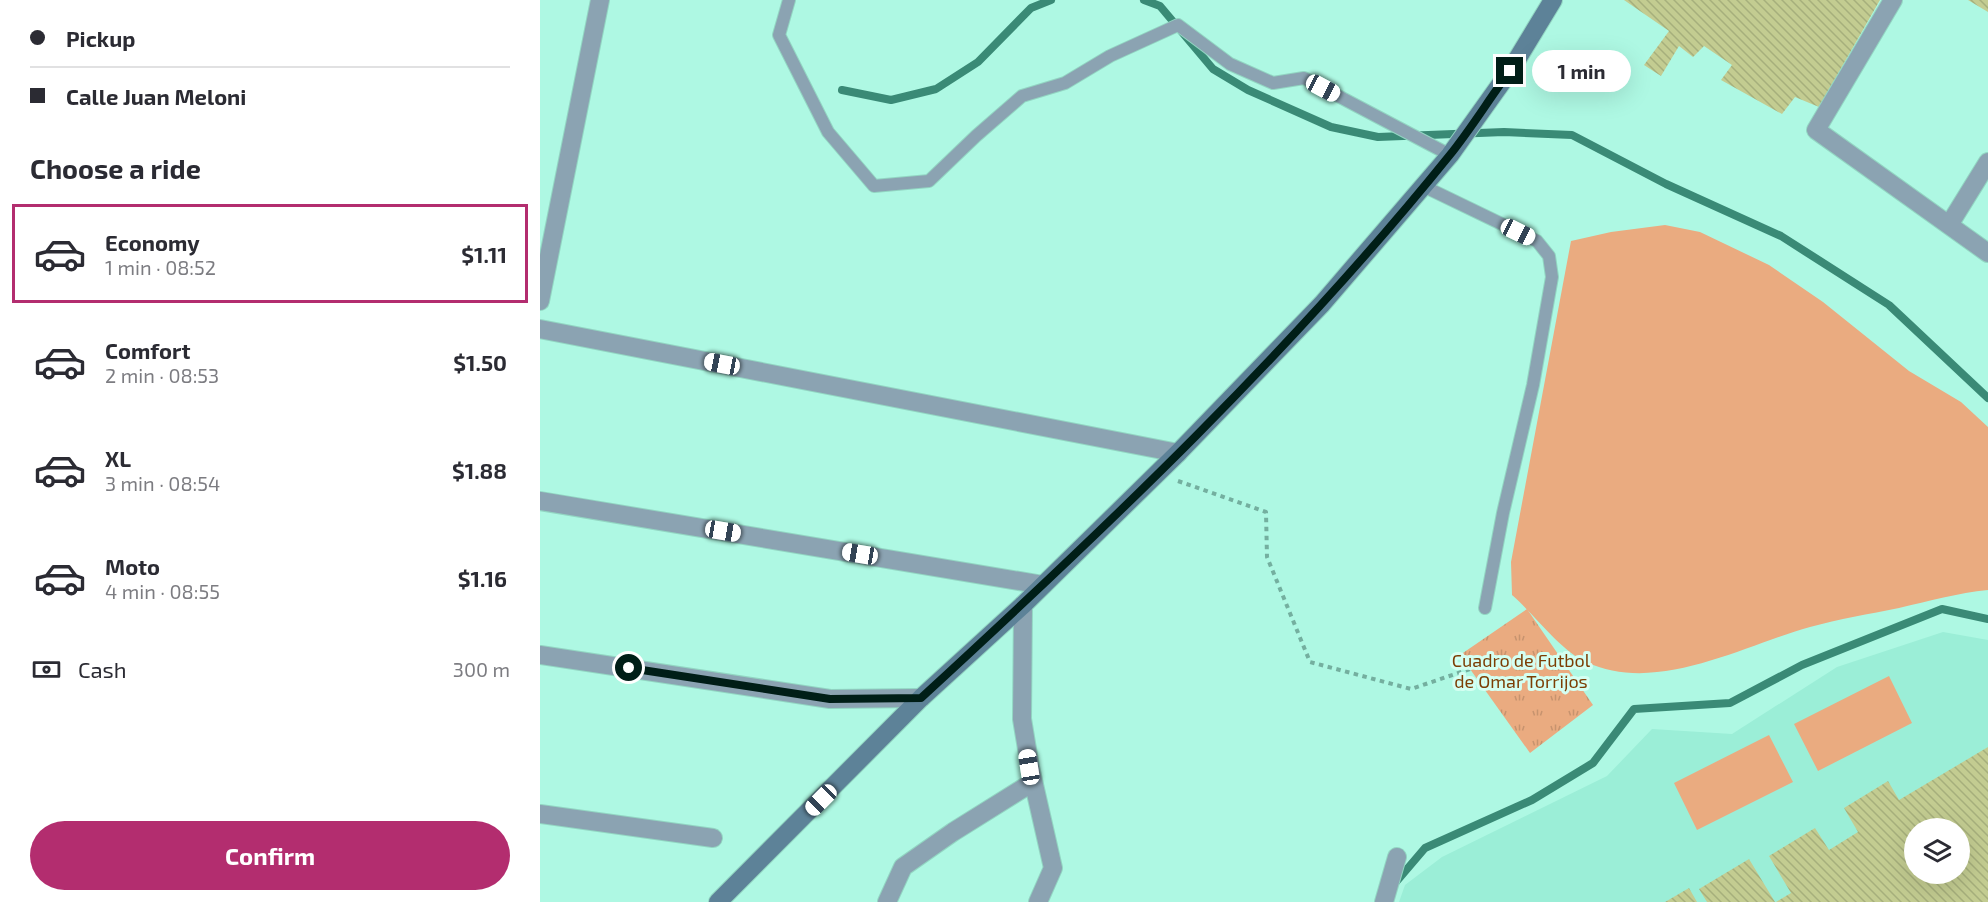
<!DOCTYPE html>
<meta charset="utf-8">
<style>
body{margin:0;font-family:"Exo 2",sans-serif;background:#f2f2f3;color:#2b2b33;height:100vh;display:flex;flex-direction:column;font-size:22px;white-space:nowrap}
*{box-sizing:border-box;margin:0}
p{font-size:20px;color:#7c7c81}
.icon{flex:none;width:33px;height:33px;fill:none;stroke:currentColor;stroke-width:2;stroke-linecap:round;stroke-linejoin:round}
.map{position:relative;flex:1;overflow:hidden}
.panel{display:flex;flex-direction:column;background:#fff;width:540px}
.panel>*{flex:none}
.top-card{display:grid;align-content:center;height:132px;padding:0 30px;background:#fff}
.tools{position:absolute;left:1364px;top:818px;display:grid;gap:12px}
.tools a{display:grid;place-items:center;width:66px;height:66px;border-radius:50%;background:#fff;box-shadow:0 6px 24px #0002;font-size:30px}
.end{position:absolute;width:27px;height:27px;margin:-14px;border:8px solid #001e17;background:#fff;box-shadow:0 0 0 3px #fff}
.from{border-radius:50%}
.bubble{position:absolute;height:42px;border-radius:21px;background:#fff;box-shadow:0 6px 24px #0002;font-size:20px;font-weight:700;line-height:42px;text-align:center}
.car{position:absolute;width:18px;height:36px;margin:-18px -9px;border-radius:8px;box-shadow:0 0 4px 2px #0007;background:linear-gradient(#fff 24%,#345 0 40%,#fff 0 76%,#345 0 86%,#fff 0)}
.top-card b{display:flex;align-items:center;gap:21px;height:57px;font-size:22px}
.top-card b+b{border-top:2px solid #e1e1e2}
.top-card i{width:15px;height:15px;background:#2b2b33}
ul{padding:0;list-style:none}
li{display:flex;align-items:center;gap:18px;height:99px;margin:0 12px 9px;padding:0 18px;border:3px solid transparent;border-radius:0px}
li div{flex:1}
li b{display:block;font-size:22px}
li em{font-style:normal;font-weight:700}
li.active{border-color:#b32d6f}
li>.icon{width:54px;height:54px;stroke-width:1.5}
h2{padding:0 30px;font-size:27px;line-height:72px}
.pay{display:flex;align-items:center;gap:15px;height:66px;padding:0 30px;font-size:22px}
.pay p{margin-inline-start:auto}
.action{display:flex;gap:12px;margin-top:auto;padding:12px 30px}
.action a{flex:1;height:69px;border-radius:36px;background:#b32d6f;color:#fff;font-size:24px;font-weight:700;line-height:69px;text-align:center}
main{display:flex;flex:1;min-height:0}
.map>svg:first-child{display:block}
</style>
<main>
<section class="panel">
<div class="top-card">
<b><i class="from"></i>Pickup</b>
<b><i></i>Calle Juan Meloni</b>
</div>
<h2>Choose a ride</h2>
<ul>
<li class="active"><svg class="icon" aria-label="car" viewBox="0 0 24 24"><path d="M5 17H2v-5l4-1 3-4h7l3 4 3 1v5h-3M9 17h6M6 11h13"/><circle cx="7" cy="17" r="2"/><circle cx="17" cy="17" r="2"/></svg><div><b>Economy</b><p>1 min · 08:52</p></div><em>$1.11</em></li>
<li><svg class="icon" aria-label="car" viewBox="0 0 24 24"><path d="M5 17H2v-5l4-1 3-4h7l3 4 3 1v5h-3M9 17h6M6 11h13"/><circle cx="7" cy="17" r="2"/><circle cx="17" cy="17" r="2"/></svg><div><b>Comfort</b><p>2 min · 08:53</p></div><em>$1.50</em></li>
<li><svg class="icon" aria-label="car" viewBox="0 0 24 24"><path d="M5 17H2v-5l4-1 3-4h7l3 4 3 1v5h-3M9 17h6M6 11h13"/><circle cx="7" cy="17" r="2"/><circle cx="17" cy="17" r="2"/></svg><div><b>XL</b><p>3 min · 08:54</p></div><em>$1.88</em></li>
<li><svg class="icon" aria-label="car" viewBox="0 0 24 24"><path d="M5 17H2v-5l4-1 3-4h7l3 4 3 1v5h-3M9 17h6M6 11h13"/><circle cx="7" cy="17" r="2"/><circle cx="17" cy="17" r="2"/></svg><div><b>Moto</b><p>4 min · 08:55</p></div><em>$1.16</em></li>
</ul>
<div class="pay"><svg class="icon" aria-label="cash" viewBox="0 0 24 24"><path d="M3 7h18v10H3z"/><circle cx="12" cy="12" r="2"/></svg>Cash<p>300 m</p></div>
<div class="action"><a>Confirm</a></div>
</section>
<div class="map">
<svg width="1448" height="902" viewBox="0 0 1448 902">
<defs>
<pattern id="park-tufts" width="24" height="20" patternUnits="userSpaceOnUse" patternTransform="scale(1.5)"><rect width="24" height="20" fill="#eaab80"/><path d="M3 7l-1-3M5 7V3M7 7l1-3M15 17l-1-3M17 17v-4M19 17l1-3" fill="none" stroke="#c7936e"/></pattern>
<pattern id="building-back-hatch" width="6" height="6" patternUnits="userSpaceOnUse" patternTransform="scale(1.5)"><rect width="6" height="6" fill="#c3cc91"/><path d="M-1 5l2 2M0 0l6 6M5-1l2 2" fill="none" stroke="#a6af7c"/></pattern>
</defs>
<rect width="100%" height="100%" fill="#aef8e3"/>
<path fill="#9beed7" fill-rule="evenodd" d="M 1403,632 L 1448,640 L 1448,902 L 859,902 L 865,885 L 902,857 L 1067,776 L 1112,729 L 1192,734 L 1297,667 ZM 1374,828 L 1419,828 L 1419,873 L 1374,873 Z"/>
<path fill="url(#park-tufts)" d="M 987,609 L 1053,705 L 990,753 L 920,655 Z"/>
<path fill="#eaab80" d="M 1125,225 L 1160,232 L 1229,265 L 1283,302 L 1369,371 L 1421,402 L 1448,427 L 1448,590 C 1418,593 1389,601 1359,608 C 1329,614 1299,619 1270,627 C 1202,646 1117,695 1046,662 C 1020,650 994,614 972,595 L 971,562 L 1031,241 L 1071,232 Z
M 1349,676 L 1372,723 L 1278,771 L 1254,724 Z
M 1229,735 L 1253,782 L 1157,830 L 1134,783 Z"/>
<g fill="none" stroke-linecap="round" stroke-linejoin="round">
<path stroke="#3a8a76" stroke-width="8" d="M 604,0 L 620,6 L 673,69 L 708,90 L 791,127 L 838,137 L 964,132 L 1032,135 L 1126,184 L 1241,236 L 1349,305 L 1448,398
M 302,90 L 351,100 L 396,89 L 438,62 L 491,8 L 511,0
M 856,882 L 885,848 L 992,800 L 1053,763 L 1094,709 L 1190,703 L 1262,665 L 1402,609 L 1448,619"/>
</g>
<path fill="url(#building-back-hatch)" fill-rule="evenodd" d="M 1084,0 L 1340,0 L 1279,107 L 1255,97 L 1242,114 L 1181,80 L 1192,65 L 1164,46 L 1153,57 L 1139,46 L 1121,76 L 1104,65 L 1129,31 Z
M 1428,0 L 1448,0 L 1448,12 Z
M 1448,747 L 1448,902 L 1236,902 L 1251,893 L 1229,856 L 1275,828 L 1289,850 L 1318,832 L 1304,808 L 1348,781 L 1359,800 ZM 1374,828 L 1419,828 L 1419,873 L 1374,873 Z
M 1209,859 L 1235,902 L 1167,902 L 1159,889 Z
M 1149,888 L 1157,902 L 1125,902 Z"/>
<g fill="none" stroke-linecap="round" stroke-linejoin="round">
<g stroke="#92d5c2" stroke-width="14">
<path id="lane" d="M 249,0 L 239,35 L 288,132 L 334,186 L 389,181 L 436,136 L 482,96 L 525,83 L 570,56 L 638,25 L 690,64 L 733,83 L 764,78 L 910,155
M 883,186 L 997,241 L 1009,256 L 1012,277 L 993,385 L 963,513 L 945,608"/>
</g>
<g stroke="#92d5c2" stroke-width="20">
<path id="street" d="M 1353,0 L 1276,130 L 1448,253
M 1409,225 L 1448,162
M 0,301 L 60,0
M 0,329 L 638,453
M 0,501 L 503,585
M 483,605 L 482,719 L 490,767 L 513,868 L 498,902
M 0,655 L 290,699 L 381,698
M 0,814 L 173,838
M 347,902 L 363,867 L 413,832 L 493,782
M 844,902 L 857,857"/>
</g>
<g stroke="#92d5c2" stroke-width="20">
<path id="secondary" d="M 178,902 L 381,698 L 483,605 L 638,453 L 782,304 L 910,155 L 970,71 L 1013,0"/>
</g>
<path stroke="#74af9f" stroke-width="4" stroke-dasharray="4.5 4.5" stroke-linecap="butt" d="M 638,481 L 726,512 L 727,557 L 770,662 L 871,689 L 930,669"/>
<use href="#lane" stroke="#8ba3b2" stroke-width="12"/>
<use href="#street" stroke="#8ba3b2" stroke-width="18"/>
<use href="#secondary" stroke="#5d8298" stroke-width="18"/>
</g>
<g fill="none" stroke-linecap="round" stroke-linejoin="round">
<path stroke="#001e17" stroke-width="8" d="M 89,668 L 290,699 L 381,698 C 567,527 751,352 909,156 C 931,129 949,99 970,71"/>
</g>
<g text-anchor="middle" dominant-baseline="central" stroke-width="6" stroke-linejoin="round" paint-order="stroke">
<g font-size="18" fill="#7c3e04" stroke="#d4fff2">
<text x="981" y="660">Cuadro de Futbol<tspan x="981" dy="21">de Omar Torrijos</tspan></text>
</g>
</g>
</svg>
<div class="tools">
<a><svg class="icon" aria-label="layers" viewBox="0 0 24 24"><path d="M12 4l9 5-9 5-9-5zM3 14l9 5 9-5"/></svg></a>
</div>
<i class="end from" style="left:89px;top:668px"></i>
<i class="end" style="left:970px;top:71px"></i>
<div class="bubble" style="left:992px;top:50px;width:99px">1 min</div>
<i class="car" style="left:783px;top:88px;rotate:118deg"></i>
<i class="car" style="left:978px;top:232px;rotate:116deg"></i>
<i class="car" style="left:182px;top:364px;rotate:281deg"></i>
<i class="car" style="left:183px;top:531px;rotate:100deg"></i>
<i class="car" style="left:320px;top:554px;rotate:280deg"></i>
<i class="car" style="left:489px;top:767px;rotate:351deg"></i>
<i class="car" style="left:281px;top:800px;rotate:225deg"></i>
</div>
</main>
